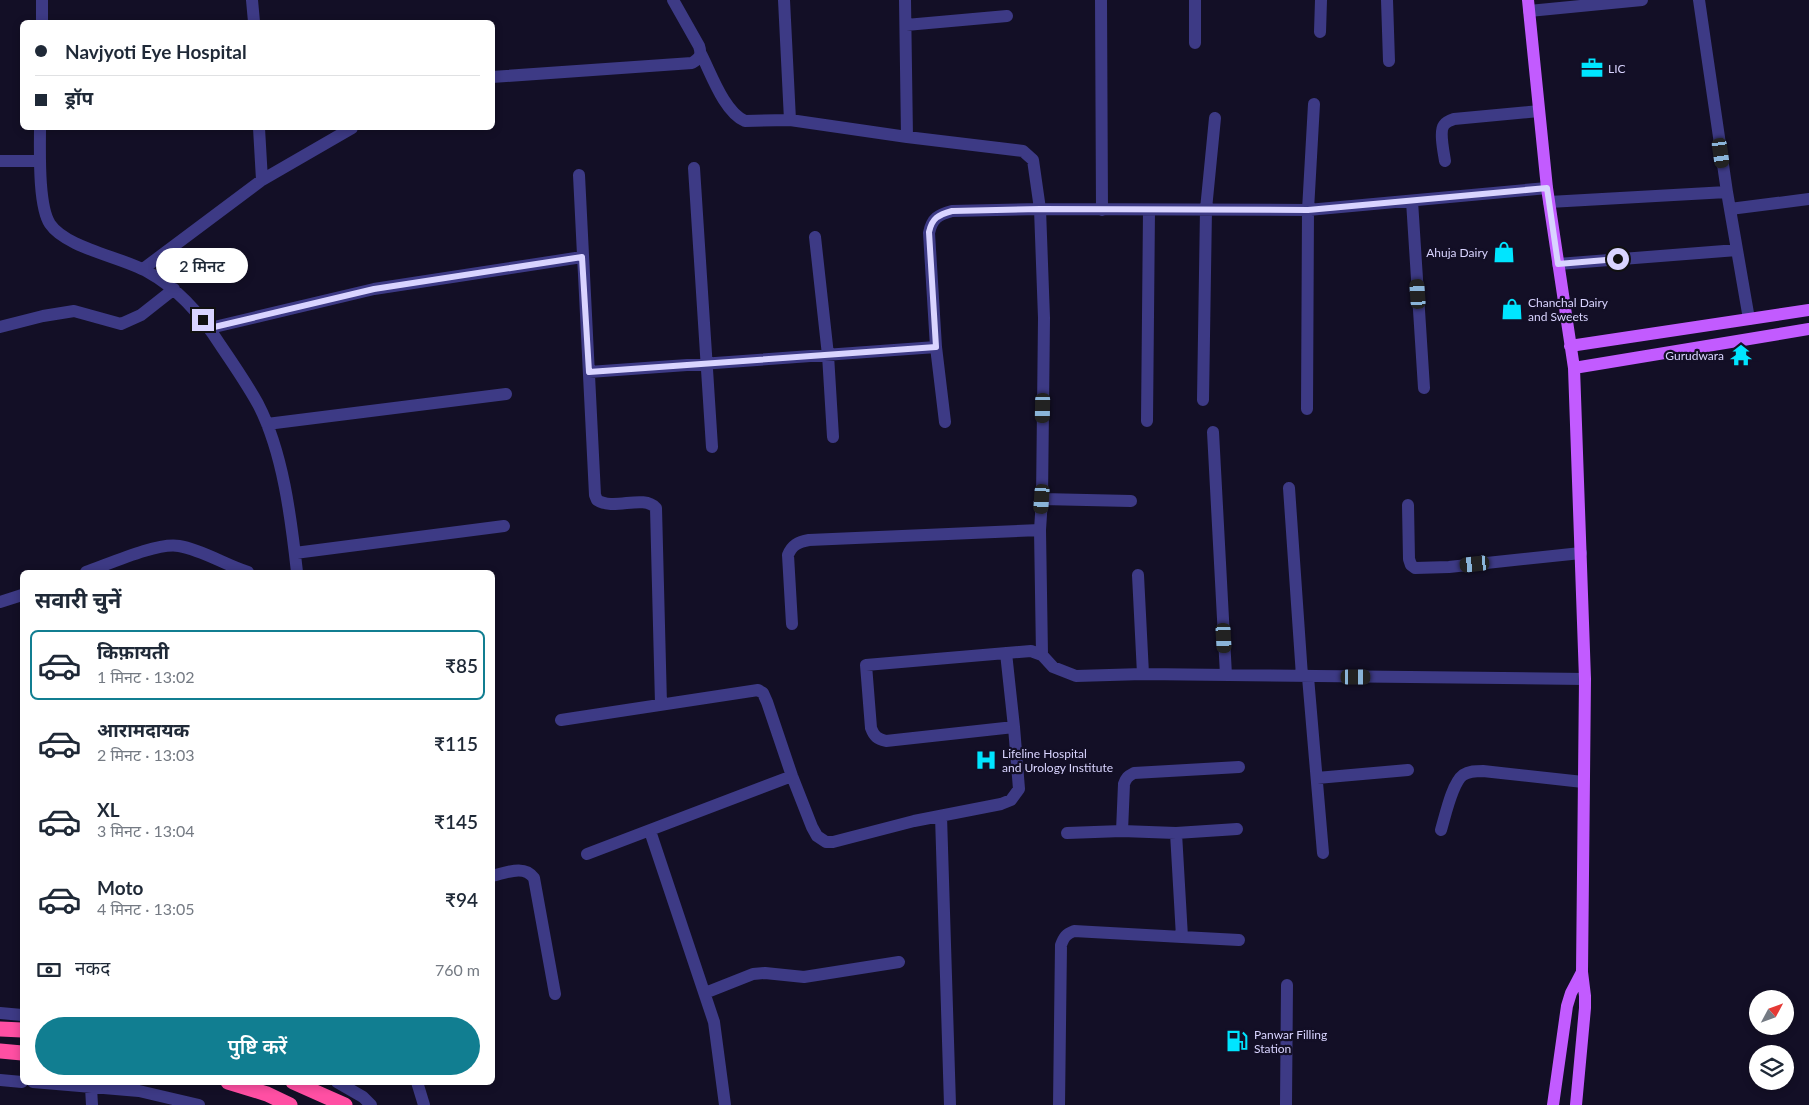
<!DOCTYPE html>
<html lang="hi">
<meta charset="utf-8">
<style>
body{margin:0;font-family:Lato,"Noto Sans Devanagari",sans-serif;background:#f2f2f3;color:#1f2937;height:100vh;display:flex;flex-direction:column;font-size:19px;white-space:nowrap}
*{box-sizing:border-box;margin:0}
p{font-size:16px;color:#747a83}
.icon{flex:none;width:28px;height:28px;fill:none;stroke:currentColor;stroke-width:2;stroke-linecap:round;stroke-linejoin:round}
.map{position:relative;flex:1;overflow:hidden}
.drawer{position:absolute;left:20px;top:570px;width:475px;height:515px;display:flex;flex-direction:column;background:#fff;border-radius:8px;box-shadow:0 2px 8px #0003}
.drawer>*{flex:none}
.hud{position:absolute;left:20px;top:20px;width:475px;height:110px;border-radius:8px;box-shadow:0 2px 8px #0003;display:grid;align-content:center;height:110px;padding:0 15px;background:#fff}
.needle{width:32px;rotate:49deg}
.controls{position:absolute;left:1749px;top:990px;display:grid;gap:10px}
.controls a{display:grid;place-items:center;width:45px;height:45px;border-radius:50%;background:#fff;box-shadow:0 2px 8px #0003;font-size:25px}
.end{position:absolute;width:22px;height:22px;margin:-11px;border:6px solid #d9d4ff;background:#111;box-shadow:0 0 0 2px #111}
.from{border-radius:50%}
.bubble{position:absolute;height:35px;border-radius:18px;background:#fff;box-shadow:0 2px 8px #0003;font-size:16px;font-weight:600;line-height:35px;text-align:center}
.car{position:absolute;width:15px;height:30px;margin:-15px -8px;border-radius:6px;box-shadow:0 0 4px 1px #0007;background:linear-gradient(#222 24%,#8ab4d8 0 40%,#222 0 76%,#8ab4d8 0 86%,#222 0)}
.hud b{display:flex;align-items:center;gap:18px;height:48px;font-size:19px}
.hud b+b{border-top:1px solid #e0e1e3}
.hud i{width:12px;height:12px;background:#1f2937}
ul{padding:0;list-style:none}
li{display:flex;align-items:center;gap:15px;height:70px;margin:0 10px 8px;padding:0 5px;border:2px solid transparent;border-radius:8px}
li div{flex:1}
li b{display:block;font-size:19px}
li em{font-style:normal;font-weight:600}
li.current{border-color:#117e91}
li>.icon{width:45px;height:45px;stroke-width:1.5}
h2{padding:0 15px;font-size:22px;line-height:60px}
.pay{display:flex;align-items:center;gap:12px;height:55px;padding:0 15px;font-size:19px}
.pay p{margin-inline-start:auto}
.cta{display:flex;gap:10px;margin-top:auto;padding:10px 15px}
.cta a{flex:1;height:58px;border-radius:30px;background:#117e91;color:#fff;font-size:20px;font-weight:600;line-height:58px;text-align:center}
.map>svg:first-child{display:block}
</style>
<div class="map">
<svg width="1809" height="1105" viewBox="0 0 1809 1105">
<rect width="100%" height="100%" fill="#130f26"/>
<g fill="none" stroke-linecap="round" stroke-linejoin="round">
<path stroke="#3d3a85" stroke-width="12" d="M 252,0 L 254,22
M 784,0 L 790,120
M 905,0 L 907,137
M 1101,0 L 1102,210
M 1387,0 L 1389,61
M 1699,0 L 1727,192
M 1529,11 L 1642,0
M 42,22 L 42,0
M 906,25 L 1007,16
M 1320,32 L 1321,0
M 1195,43 L 1195,0
M 701,54 C 711,73 724,112 745,121 L 790,120 L 907,137 L 1023,151 L 1033,160 L 1040,209 L 1044,318 L 1042,499 L 1040,530 L 1042,655
M 492,77 L 692,63 C 700,58 702,55 699,46 L 673,0
M 40,128 C 40,150 38,206 50,224 C 66,248 122,257 148,272 C 179,289 202,316 221,346 C 234,365 247,384 258,404 C 283,452 291,518 297,572
M 259,128 L 262,180
M 0,161 L 40,161
M 1445,161 C 1444,154 1439,131 1444,125 C 1446,122 1451,120 1454,119 L 1539,111
M 694,168 L 712,447
M 579,175 L 595,495 L 597,500 C 614,511 643,494 656,508 L 661,704
M 1412,201 L 1424,388
M 1549,202 L 1727,192 L 1749,319
M 1730,209 L 1809,199
M 815,237 L 828,355 L 833,437
M 1558,264 L 1737,250
M 143,269 L 262,180 L 352,128
M 0,327 L 43,316 L 74,311 L 121,324 L 141,315 L 174,289
M 210,328 L 374,289 L 582,257
M 589,372 L 936,347
M 1203,400 L 1206,209 L 1215,118
M 1307,409 L 1308,210 L 1314,104
M 1147,421 L 1149,210
M 945,422 L 936,347 L 929,233 C 932,218 938,215 952,211 L 1040,209 L 1308,210 L 1547,188
M 267,424 L 506,394
M 1213,432 L 1226,675
M 1289,488 L 1302,676
M 1042,499 L 1131,501
M 1408,505 L 1409,559 L 1411,565 L 1415,568 L 1449,567 L 1581,553
M 295,553 L 504,526
M 86,572 C 109,564 157,542 179,546 C 203,550 225,565 248,572
M 1138,575 L 1143,674
M 0,602 L 22,595
M 792,624 L 788,555 C 792,545 798,542 809,540 L 1040,530
M 1308,677 L 1323,853
M 561,720 L 758,690 L 763,693 L 767,702 L 792,776 L 812,827 L 817,836 L 826,842 L 833,842 L 914,821 L 1001,804 L 1011,800 L 1019,789 L 1014,727 L 1006,653
M 1014,727 L 886,741 C 877,739 874,736 871,728 L 866,665 L 1031,651 L 1042,655 L 1053,667 L 1076,676 L 1143,674 L 1585,679
M 1239,767 L 1134,773 C 1128,776 1126,778 1124,784 L 1122,831 L 1176,833 L 1182,937 L 1239,940
M 1317,778 L 1408,770
M 941,816 L 950,1105
M 1441,830 C 1445,817 1452,783 1463,775 C 1469,771 1476,771 1483,771 L 1583,782
M 650,831 L 714,1022 L 725,1105
M 1067,833 L 1122,831
M 1176,833 L 1237,829
M 587,854 L 792,776
M 492,876 C 506,873 524,864 534,878 L 555,994
M 705,993 L 753,974 L 765,973 L 804,977 L 899,962
M 0,1013 L 22,1015
M 0,1080 L 22,1082
M 33,1082 L 139,1091 L 199,1105
M 337,1082 L 363,1097 L 371,1105
M 417,1082 L 424,1105
M 91,1087 L 92,1105
M 1059,1105 L 1061,945 C 1064,937 1066,934 1074,931 L 1182,937
M 1286,1105 L 1287,985"/>
<path stroke="#c25bff" stroke-width="12" d="M 1528,0 L 1547,188 L 1574,368 L 1585,679 L 1582,972 L 1585,996 L 1585,1008 L 1576,1105
M 1570,346 L 1809,310
M 1574,368 L 1809,329
M 1553,1105 L 1567,1006 L 1571,993 L 1582,972"/>
<path stroke="#ff4fa3" stroke-width="15" d="M 0,1029 L 22,1030
M 0,1051 L 22,1053
M 228,1082 L 267,1094 L 290,1105
M 293,1082 L 345,1105"/>
</g>
<g fill="none" stroke-linecap="round" stroke-linejoin="round">
<path stroke="#d9d4ff" stroke-width="6" d="M 203,320 L 210,328 L 374,289 L 582,257 L 589,372 L 936,347 L 929,232 C 932,218 938,215 952,211 L 1040,209 L 1308,210 L 1547,188 L 1558,264 L 1618,259"/>
</g>
<defs>
<g id="office-bare" transform="scale(1.725)"><path d="M-6-3h4V-5.5h4V-3h4V5H-6ZM-1-4.5V-3h2v-1.5ZM-6 0V1H6V0Z" fill="#00e5ff" stroke="#130f26" stroke-width="2.5" paint-order="stroke"/></g>
<g id="shop-bare" transform="scale(1.725)"><path d="M-5-2.5h2.3a2.7 3.5 0 0 1 5.4 0H5L5.5 6h-11ZM-1.5-2.5h3a1.5 2.3 0 0 0-3 0Z" fill="#00e5ff" stroke="#130f26" stroke-width="2.5" paint-order="stroke"/></g>
<g id="temple-bare" transform="scale(1.725)"><path d="M0-6L5-2H3V0L6.5 2.5H4V6H1.5V3h-3V6H-4V2.5H-6.5L-3 0V-2H-5Z" fill="#00e5ff" stroke="#130f26" stroke-width="2.5" paint-order="stroke"/></g>
<g id="hospital-bare" transform="scale(1.725)"><path d="M-5-5h3v3.5h4V-5h3V5h-3V1.5h-4V5h-3Z" fill="#00e5ff" stroke="#130f26" stroke-width="2.5" paint-order="stroke"/></g>
<g id="fuel-bare" transform="scale(1.725)"><path d="M-5.5-6h7V0h2V4h1.3V-2.5L3-4.5l.8-.8L6-3V5H2.5V1h-1V6h-7ZM-4.2-4.7v3.2H.2V-4.7Z" fill="#00e5ff" stroke="#130f26" stroke-width="2.5" paint-order="stroke"/></g>
</defs>
<g fill-rule="evenodd">
<use href="#office-bare" x="1592" y="68"/>
<use href="#shop-bare" x="1504" y="252"/>
<use href="#shop-bare" x="1512" y="309"/>
<use href="#temple-bare" x="1741" y="355"/>
<use href="#hospital-bare" x="986" y="760"/>
<use href="#fuel-bare" x="1237" y="1041"/>
</g>
<g text-anchor="middle" dominant-baseline="central" stroke-width="4.5" stroke-linejoin="round" paint-order="stroke">
<g font-size="12" fill="#d9d4ff" stroke="#130f26" text-anchor="start">
<text x="1608" y="68">LIC</text>
<text x="1488" y="252" text-anchor="end">Ahuja Dairy</text>
<text x="1528" y="302">Chanchal Dairy<tspan x="1528" dy="14">and Sweets</tspan></text>
<text x="1724" y="355" text-anchor="end">Gurudwara</text>
<text x="1002" y="753">Lifeline Hospital<tspan x="1002" dy="14">and Urology Institute</tspan></text>
<text x="1254" y="1034">Panwar Filling<tspan x="1254" dy="14">Station</tspan></text>
</g>
</g>
</svg>
<div class="controls">
<a><svg class="needle" viewBox="-14 -14 28 28"><path d="M0-13l5 13h-10z" fill="#e53935"/><path d="M0 13l5-13h-10z" fill="#747a83"/></svg></a>
<a><svg class="icon" aria-label="layers" viewBox="0 0 24 24"><path d="M12 4l9 5-9 5-9-5zM3 14l9 5 9-5"/></svg></a>
</div>
<i class="end from" style="left:1618px;top:259px"></i>
<i class="end" style="left:203px;top:320px"></i>
<div class="bubble" style="left:156px;top:248px;width:92px">2 मिनट</div>
<i class="car" style="left:1721px;top:153px;rotate:172deg"></i>
<i class="car" style="left:1418px;top:294px;rotate:356deg"></i>
<i class="car" style="left:1043px;top:408px;rotate:181deg"></i>
<i class="car" style="left:1042px;top:499px;rotate:184deg"></i>
<i class="car" style="left:1475px;top:564px;rotate:264deg"></i>
<i class="car" style="left:1224px;top:638px;rotate:177deg"></i>
<i class="car" style="left:1356px;top:677px;rotate:90deg"></i>
<div class="hud">
<b><i class="from"></i>Navjyoti Eye Hospital</b>
<b><i></i>ड्रॉप</b>
</div>
<section class="drawer">
<h2>सवारी चुनें</h2>
<ul>
<li class="current"><svg class="icon" aria-label="car" viewBox="0 0 24 24"><path d="M5 17H2v-5l4-1 3-4h7l3 4 3 1v5h-3M9 17h6M6 11h13"/><circle cx="7" cy="17" r="2"/><circle cx="17" cy="17" r="2"/></svg><div><b>किफ़ायती</b><p>1 मिनट · 13:02</p></div><em>₹85</em></li>
<li><svg class="icon" aria-label="car" viewBox="0 0 24 24"><path d="M5 17H2v-5l4-1 3-4h7l3 4 3 1v5h-3M9 17h6M6 11h13"/><circle cx="7" cy="17" r="2"/><circle cx="17" cy="17" r="2"/></svg><div><b>आरामदायक</b><p>2 मिनट · 13:03</p></div><em>₹115</em></li>
<li><svg class="icon" aria-label="car" viewBox="0 0 24 24"><path d="M5 17H2v-5l4-1 3-4h7l3 4 3 1v5h-3M9 17h6M6 11h13"/><circle cx="7" cy="17" r="2"/><circle cx="17" cy="17" r="2"/></svg><div><b>XL</b><p>3 मिनट · 13:04</p></div><em>₹145</em></li>
<li><svg class="icon" aria-label="car" viewBox="0 0 24 24"><path d="M5 17H2v-5l4-1 3-4h7l3 4 3 1v5h-3M9 17h6M6 11h13"/><circle cx="7" cy="17" r="2"/><circle cx="17" cy="17" r="2"/></svg><div><b>Moto</b><p>4 मिनट · 13:05</p></div><em>₹94</em></li>
</ul>
<div class="pay"><svg class="icon" aria-label="cash" viewBox="0 0 24 24"><path d="M3 7h18v10H3z"/><circle cx="12" cy="12" r="2"/></svg>नकद<p>760 m</p></div>
<div class="cta"><a>पुष्टि करें</a></div>
</section>
</div>
